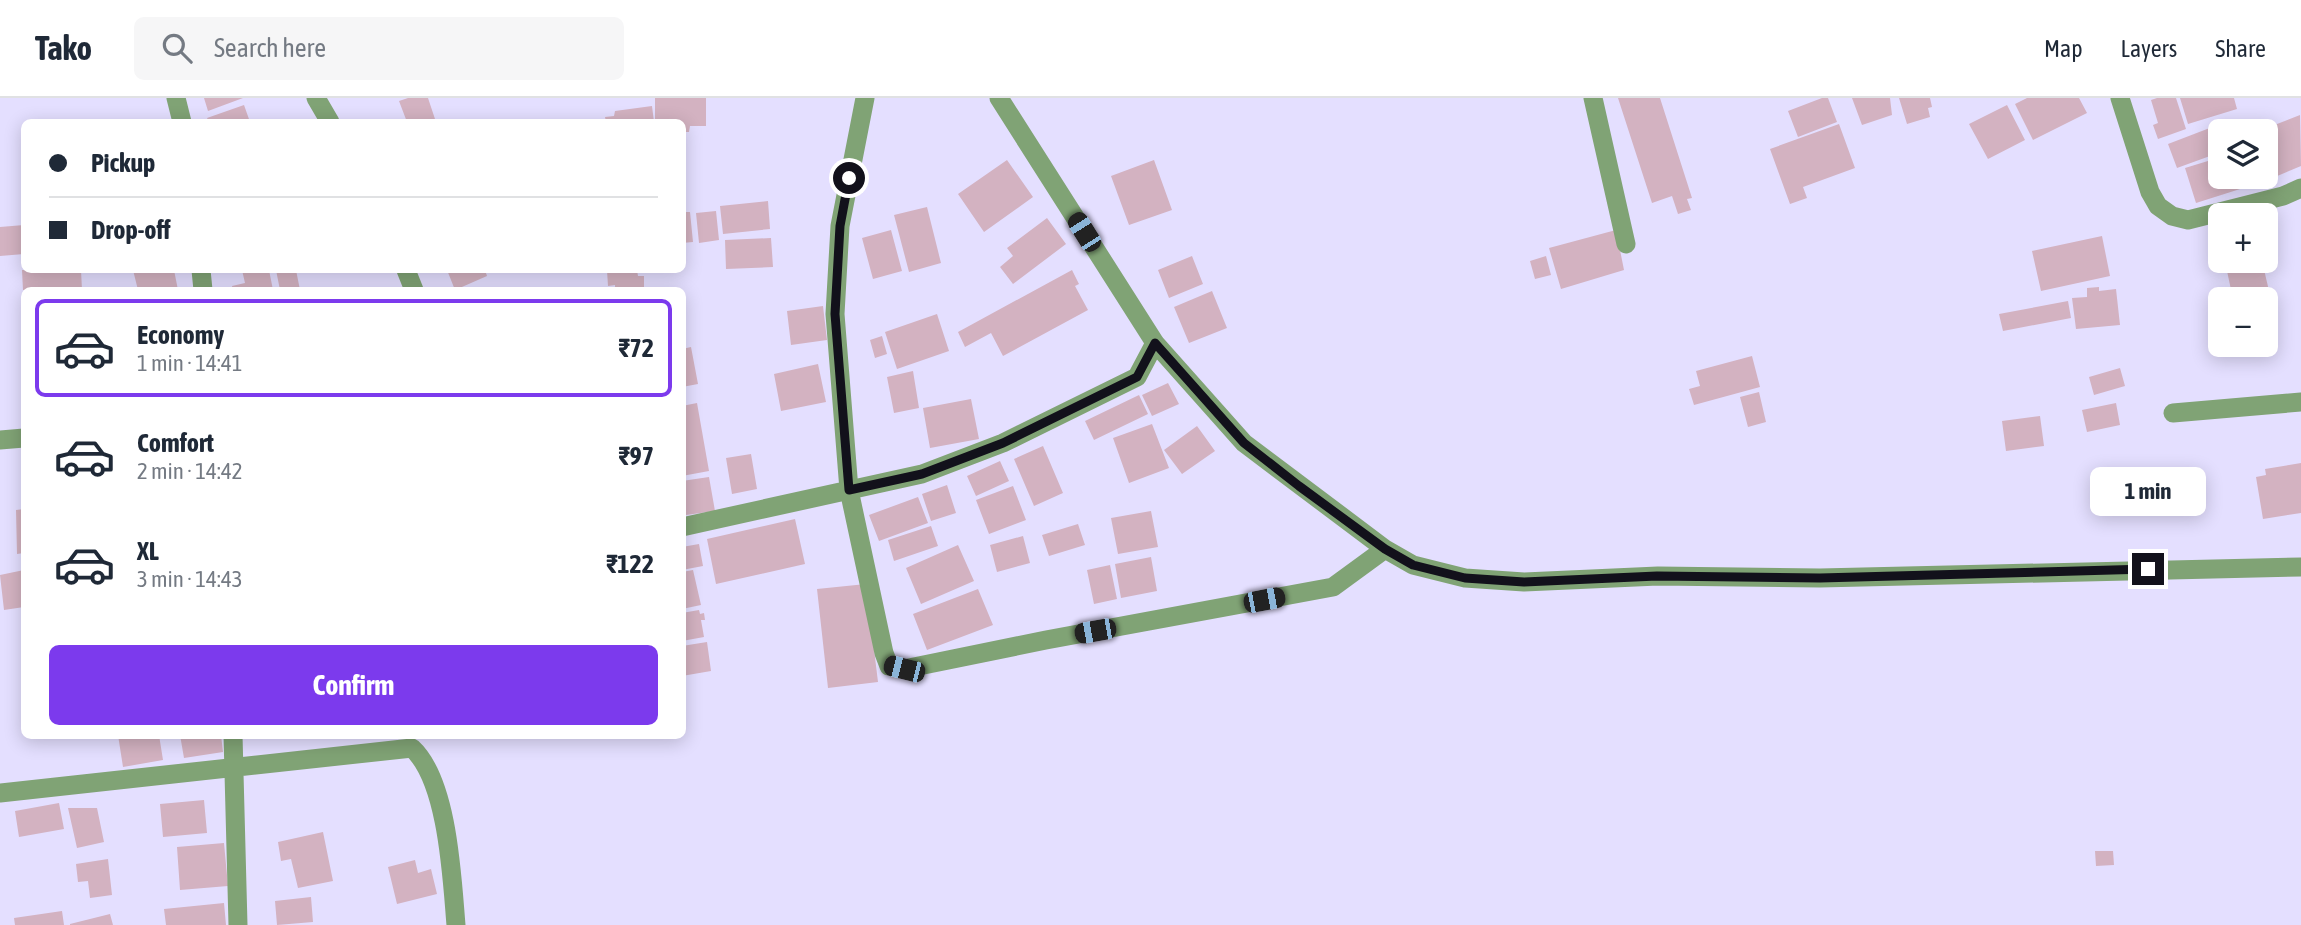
<!DOCTYPE html>
<meta charset="utf-8">
<style>
body{margin:0;font-family:"Asap Condensed",sans-serif;background:#f6f6f7;color:#1f2937;height:100vh;display:flex;flex-direction:column;font-size:26px;white-space:nowrap}
*{box-sizing:border-box;margin:0}
p{font-size:23px;color:#747a83}
.icon{flex:none;width:38px;height:38px;fill:none;stroke:currentColor;stroke-width:2;stroke-linecap:round;stroke-linejoin:round}
.map{position:relative;flex:1;overflow:hidden}
.panel{position:absolute;left:21px;top:189px;width:665px;height:452px;display:flex;flex-direction:column;background:#fff;border-radius:10px;box-shadow:0 4px 18px #0003}
.panel>*{flex:none}
.banner{position:absolute;left:21px;top:21px;width:665px;height:154px;border-radius:10px;box-shadow:0 4px 18px #0003;display:grid;align-content:center;height:154px;padding:0 28px;background:#fff}
.fabs{position:absolute;left:2208px;top:21px;display:grid;gap:14px}
.fabs a{display:grid;place-items:center;width:70px;height:70px;border-radius:10px;background:#fff;box-shadow:0 4px 18px #0003;font-size:35px}
.end{position:absolute;width:32px;height:32px;margin:-16px;border:9px solid #12111b;background:#fff;box-shadow:0 0 0 4px #fff}
.from{border-radius:50%}
.bubble{position:absolute;height:49px;border-radius:10px;background:#fff;box-shadow:0 4px 18px #0003;font-size:23px;font-weight:700;line-height:49px;text-align:center}
.car{position:absolute;width:21px;height:42px;margin:-21px -10px;border-radius:9px;box-shadow:0 0 5px 2px #0007;background:linear-gradient(#222 24%,#8ab4d8 0 40%,#222 0 76%,#8ab4d8 0 86%,#222 0)}
.banner b{display:flex;align-items:center;gap:24px;height:66px;font-size:26px}
.banner b+b{border-top:2px solid #e0e1e3}
.banner i{width:18px;height:18px;background:#1f2937}
ul{padding:12px 0 0;list-style:none}
li{display:flex;align-items:center;gap:21px;height:98px;margin:0 14px 10px;padding:0 14px;border:4px solid transparent;border-radius:10px}
li div{flex:1}
li b{display:block;font-size:26px}
li em{font-style:normal;font-weight:700}
li.current{border-color:#7c3aed}
li>.icon{width:63px;height:63px;stroke-width:1.5}
.action{display:flex;gap:14px;margin-top:auto;padding:14px 28px}
.action a{flex:1;height:80px;border-radius:10px;background:#7c3aed;color:#fff;font-size:28px;font-weight:700;line-height:80px;text-align:center}
header{display:flex;align-items:center;gap:42px;box-sizing:border-box;height:98px;padding:0 35px;background:#fff;border-bottom:2px solid #e0e1e3}
header strong{font-size:33px}
nav{display:flex;gap:38px;margin-inline-start:auto;font-size:24px}
.search{width:490px;height:63px;background:#f6f6f7;display:flex;align-items:center;gap:18px;box-sizing:border-box;padding:0 24px;border-radius:10px;color:#747a83;font-size:26px}
.map>svg:first-child{display:block}
</style>
<header>
<strong>Tako</strong>
<div class="search"><svg class="icon" aria-label="search" viewBox="0 0 24 24"><circle cx="10" cy="10" r="6"/><path d="M15 15l6 6"/></svg>Search here</div>
<nav><a>Map</a><a>Layers</a><a>Share</a></nav>
</header>
<div class="map">
<svg width="2301" height="827" viewBox="0 0 2301 827">
<rect width="100%" height="100%" fill="#e4dfff"/>
<path fill="#d3b2c1" d="M 204,0 L 243,0 L 208,13 Z
M 408,0 L 428,0 L 436,24 L 407,24 L 399,3 Z
M 655,0 L 706,0 L 706,28 L 690,28 L 689,34 L 682,34 L 682,24 L 655,24 Z
M 1618,0 L 1660,0 L 1692,100 L 1687,101 L 1691,112 L 1678,116 L 1672,98 L 1652,105 Z
M 1822,0 L 1828,0 L 1837,24 L 1798,39 L 1788,13 Z
M 1852,0 L 1890,0 L 1892,17 L 1862,27 Z
M 1899,0 L 1930,0 L 1932,9 L 1928,10 L 1930,19 L 1907,26 Z
M 2027,0 L 2079,0 L 2087,15 L 2033,42 L 2015,6 Z
M 2157,0 L 2176,0 L 2186,31 L 2158,41 L 2153,27 L 2158,25 L 2151,2 Z
M 2180,0 L 2234,0 L 2237,11 L 2188,26 Z
M 244,7 L 250,24 L 209,24 L 207,20 Z
M 2007,7 L 2025,42 L 1988,61 L 1969,26 Z
M 652,8 L 654,24 L 606,24 L 605,19 L 614,18 L 615,13 Z
M 2300,17 L 2301,68 L 2270,81 L 2266,70 L 2266,33 L 2259,33 Z
M 2228,23 L 2232,33 L 2221,33 L 2221,54 L 2177,70 L 2168,46 Z
M 1839,26 L 1855,70 L 1803,89 L 1807,100 L 1790,106 L 1770,51 Z
M 2221,59 L 2221,79 L 2257,79 L 2259,85 L 2196,105 L 2185,70 Z
M 1007,62 L 1033,99 L 984,134 L 958,96 Z
M 1154,62 L 1172,112 L 1129,127 L 1111,78 Z
M 768,103 L 770,131 L 723,136 L 720,108 Z
M 927,109 L 941,165 L 909,174 L 894,117 Z
M 716,113 L 719,142 L 699,145 L 696,115 Z
M 682,114 L 690,114 L 693,144 L 682,145 Z
M 1047,120 L 1066,146 L 1013,186 L 1000,169 L 1013,158 L 1007,150 Z
M 24,127 L 24,156 L 0,158 L 0,129 Z
M 891,132 L 902,173 L 873,181 L 862,140 Z
M 1616,132 L 1624,172 L 1561,191 L 1549,150 Z
M 2102,138 L 2110,178 L 2041,193 L 2032,153 Z
M 771,140 L 773,169 L 726,171 L 725,142 Z
M 1192,158 L 1203,186 L 1169,200 L 1158,172 Z
M 1546,158 L 1551,177 L 1535,181 L 1530,163 Z
M 2262,163 L 2270,197 L 2253,201 L 2233,201 L 2227,173 Z
M 22,172 L 81,172 L 82,192 L 23,192 Z
M 133,172 L 174,172 L 178,192 L 138,192 Z
M 242,172 L 269,172 L 273,192 L 233,192 L 232,188 L 245,185 Z
M 276,172 L 296,172 L 300,192 L 280,192 Z
M 447,172 L 485,172 L 487,178 L 455,192 Z
M 607,172 L 637,172 L 638,178 L 644,178 L 644,192 L 615,192 L 615,187 L 608,188 Z
M 1072,172 L 1079,186 L 1075,188 L 1088,212 L 1003,258 L 991,235 L 965,249 L 958,234 Z
M 2099,189 L 2099,193 L 2116,191 L 2120,227 L 2076,231 L 2072,200 L 2087,199 L 2087,190 Z
M 1212,193 L 1227,230 L 1189,245 L 1174,209 Z
M 2068,203 L 2071,220 L 2003,233 L 1999,216 Z
M 823,208 L 827,242 L 791,247 L 787,213 Z
M 937,216 L 949,253 L 897,271 L 885,234 Z
M 882,238 L 887,256 L 875,260 L 870,242 Z
M 691,249 L 698,286 L 682,289 L 682,251 Z
M 1752,258 L 1760,289 L 1694,307 L 1689,291 L 1700,288 L 1696,273 Z
M 818,266 L 826,304 L 781,313 L 774,276 Z
M 2120,270 L 2125,288 L 2094,297 L 2089,279 Z
M 913,273 L 919,310 L 894,315 L 887,279 Z
M 1168,285 L 1179,306 L 1152,318 L 1142,297 Z
M 1759,294 L 1766,324 L 1748,329 L 1740,299 Z
M 1139,297 L 1148,316 L 1094,342 L 1085,323 Z
M 971,301 L 979,341 L 930,350 L 923,310 Z
M 697,305 L 709,373 L 682,378 L 682,308 Z
M 2116,305 L 2120,327 L 2087,334 L 2082,312 Z
M 2040,318 L 2044,348 L 2006,353 L 2002,323 Z
M 1152,326 L 1169,370 L 1129,385 L 1113,340 Z
M 1197,328 L 1215,353 L 1182,376 L 1164,352 Z
M 1043,348 L 1063,395 L 1034,408 L 1014,361 Z
M 751,356 L 757,391 L 732,396 L 726,360 Z
M 1000,363 L 1009,383 L 976,398 L 967,378 Z
M 2301,365 L 2301,415 L 2263,421 L 2256,379 L 2266,377 L 2265,371 Z
M 709,379 L 715,413 L 686,417 L 682,383 Z
M 947,387 L 956,415 L 931,423 L 922,396 Z
M 1013,388 L 1026,422 L 989,436 L 976,402 Z
M 918,399 L 928,425 L 879,443 L 869,417 Z
M 24,411 L 24,455 L 17,456 L 16,412 Z
M 1151,413 L 1158,449 L 1118,456 L 1111,420 Z
M 795,421 L 805,466 L 716,486 L 707,441 Z
M 1078,426 L 1085,447 L 1049,458 L 1042,437 Z
M 931,428 L 938,448 L 894,463 L 888,442 Z
M 1023,438 L 1030,465 L 997,474 L 990,447 Z
M 699,446 L 703,468 L 682,472 L 682,449 Z
M 958,447 L 974,483 L 921,506 L 906,470 Z
M 1151,459 L 1157,493 L 1121,500 L 1115,466 Z
M 1110,467 L 1117,501 L 1094,506 L 1087,472 Z
M 24,472 L 24,509 L 4,512 L 0,477 Z
M 693,472 L 701,507 L 682,511 L 682,474 Z
M 866,486 L 878,584 L 828,590 L 817,491 Z
M 978,491 L 993,527 L 927,552 L 913,516 Z
M 699,512 L 700,516 L 704,515 L 705,522 L 701,522 L 704,539 L 682,543 L 682,515 Z
M 707,544 L 711,573 L 682,578 L 682,548 Z
M 118,637 L 159,637 L 163,662 L 123,669 Z
M 180,637 L 221,637 L 223,654 L 184,660 Z
M 204,702 L 207,735 L 163,739 L 160,706 Z
M 59,705 L 64,731 L 19,739 L 15,713 Z
M 68,710 L 97,710 L 104,744 L 77,750 Z
M 323,734 L 333,783 L 298,790 L 291,761 L 281,763 L 278,744 Z
M 224,745 L 228,788 L 180,792 L 177,749 Z
M 2095,753 L 2113,753 L 2114,767 L 2096,768 Z
M 108,761 L 112,797 L 90,800 L 88,783 L 78,784 L 76,766 Z
M 415,762 L 418,775 L 431,771 L 437,796 L 397,806 L 388,769 Z
M 311,799 L 313,824 L 277,827 L 275,803 Z
M 224,805 L 226,827 L 166,827 L 164,811 Z
M 62,813 L 64,827 L 15,827 L 14,820 Z
M 110,816 L 113,827 L 70,827 L 70,826 Z"/>
<g fill="none" stroke-linecap="round" stroke-linejoin="round">
<path stroke="#80a375" stroke-width="19" d="M 176,0 L 182,24
M 316,0 L 330,24
M 865,0 L 840,128 L 835,216 L 849,392 L 884,555 L 889,568 L 904,571 L 1046,542 L 1333,489 L 1385,451
M 999,0 L 1155,245 L 1244,345 L 1385,451 L 1413,467 L 1465,480 L 1524,484 L 1658,478 L 1820,480 L 2301,469
M 1593,0 L 1626,146
M 2120,0 L 2150,94 L 2158,108 L 2172,118 L 2188,122 L 2283,98 L 2301,90
M 201,172 L 203,192
M 406,172 L 414,192
M 2173,315 L 2301,304
M 0,342 L 24,340
M 682,429 L 922,376 L 1003,345 L 1137,279 L 1155,245
M 233,637 L 238,827
M 0,695 L 412,650 C 448,683 452,780 456,827"/>
</g>
<g fill="none" stroke-linecap="round" stroke-linejoin="round">
<path stroke="#12111b" stroke-width="9" d="M 849,80 L 840,128 L 835,216 L 849,392 L 922,376 L 1003,345 L 1137,279 L 1155,245 L 1244,345 L 1299,388 L 1385,451 L 1413,467 L 1465,480 L 1524,484 L 1657,478 L 1820,480 L 2148,471"/>
</g>
</svg>
<div class="fabs">
<a><svg class="icon" aria-label="layers" viewBox="0 0 24 24"><path d="M12 4l9 5-9 5-9-5zM3 14l9 5 9-5"/></svg></a>
<a>+</a>
<a>−</a>
</div>
<i class="end from" style="left:849px;top:80px"></i>
<i class="end" style="left:2148px;top:471px"></i>
<div class="bubble" style="left:2090px;top:369px;width:116px">1 min</div>
<i class="car" style="left:1084px;top:134px;rotate:328deg"></i>
<i class="car" style="left:1264px;top:502px;rotate:79deg"></i>
<i class="car" style="left:1095px;top:533px;rotate:260deg"></i>
<i class="car" style="left:904px;top:571px;rotate:284deg"></i>
<div class="banner">
<b><i class="from"></i>Pickup</b>
<b><i></i>Drop-off</b>
</div>
<section class="panel">
<ul>
<li class="current"><svg class="icon" aria-label="car" viewBox="0 0 24 24"><path d="M5 17H2v-5l4-1 3-4h7l3 4 3 1v5h-3M9 17h6M6 11h13"/><circle cx="7" cy="17" r="2"/><circle cx="17" cy="17" r="2"/></svg><div><b>Economy</b><p>1 min · 14:41</p></div><em>₹72</em></li>
<li><svg class="icon" aria-label="car" viewBox="0 0 24 24"><path d="M5 17H2v-5l4-1 3-4h7l3 4 3 1v5h-3M9 17h6M6 11h13"/><circle cx="7" cy="17" r="2"/><circle cx="17" cy="17" r="2"/></svg><div><b>Comfort</b><p>2 min · 14:42</p></div><em>₹97</em></li>
<li><svg class="icon" aria-label="car" viewBox="0 0 24 24"><path d="M5 17H2v-5l4-1 3-4h7l3 4 3 1v5h-3M9 17h6M6 11h13"/><circle cx="7" cy="17" r="2"/><circle cx="17" cy="17" r="2"/></svg><div><b>XL</b><p>3 min · 14:43</p></div><em>₹122</em></li>
</ul>
<div class="action"><a>Confirm</a></div>
</section>
</div>
